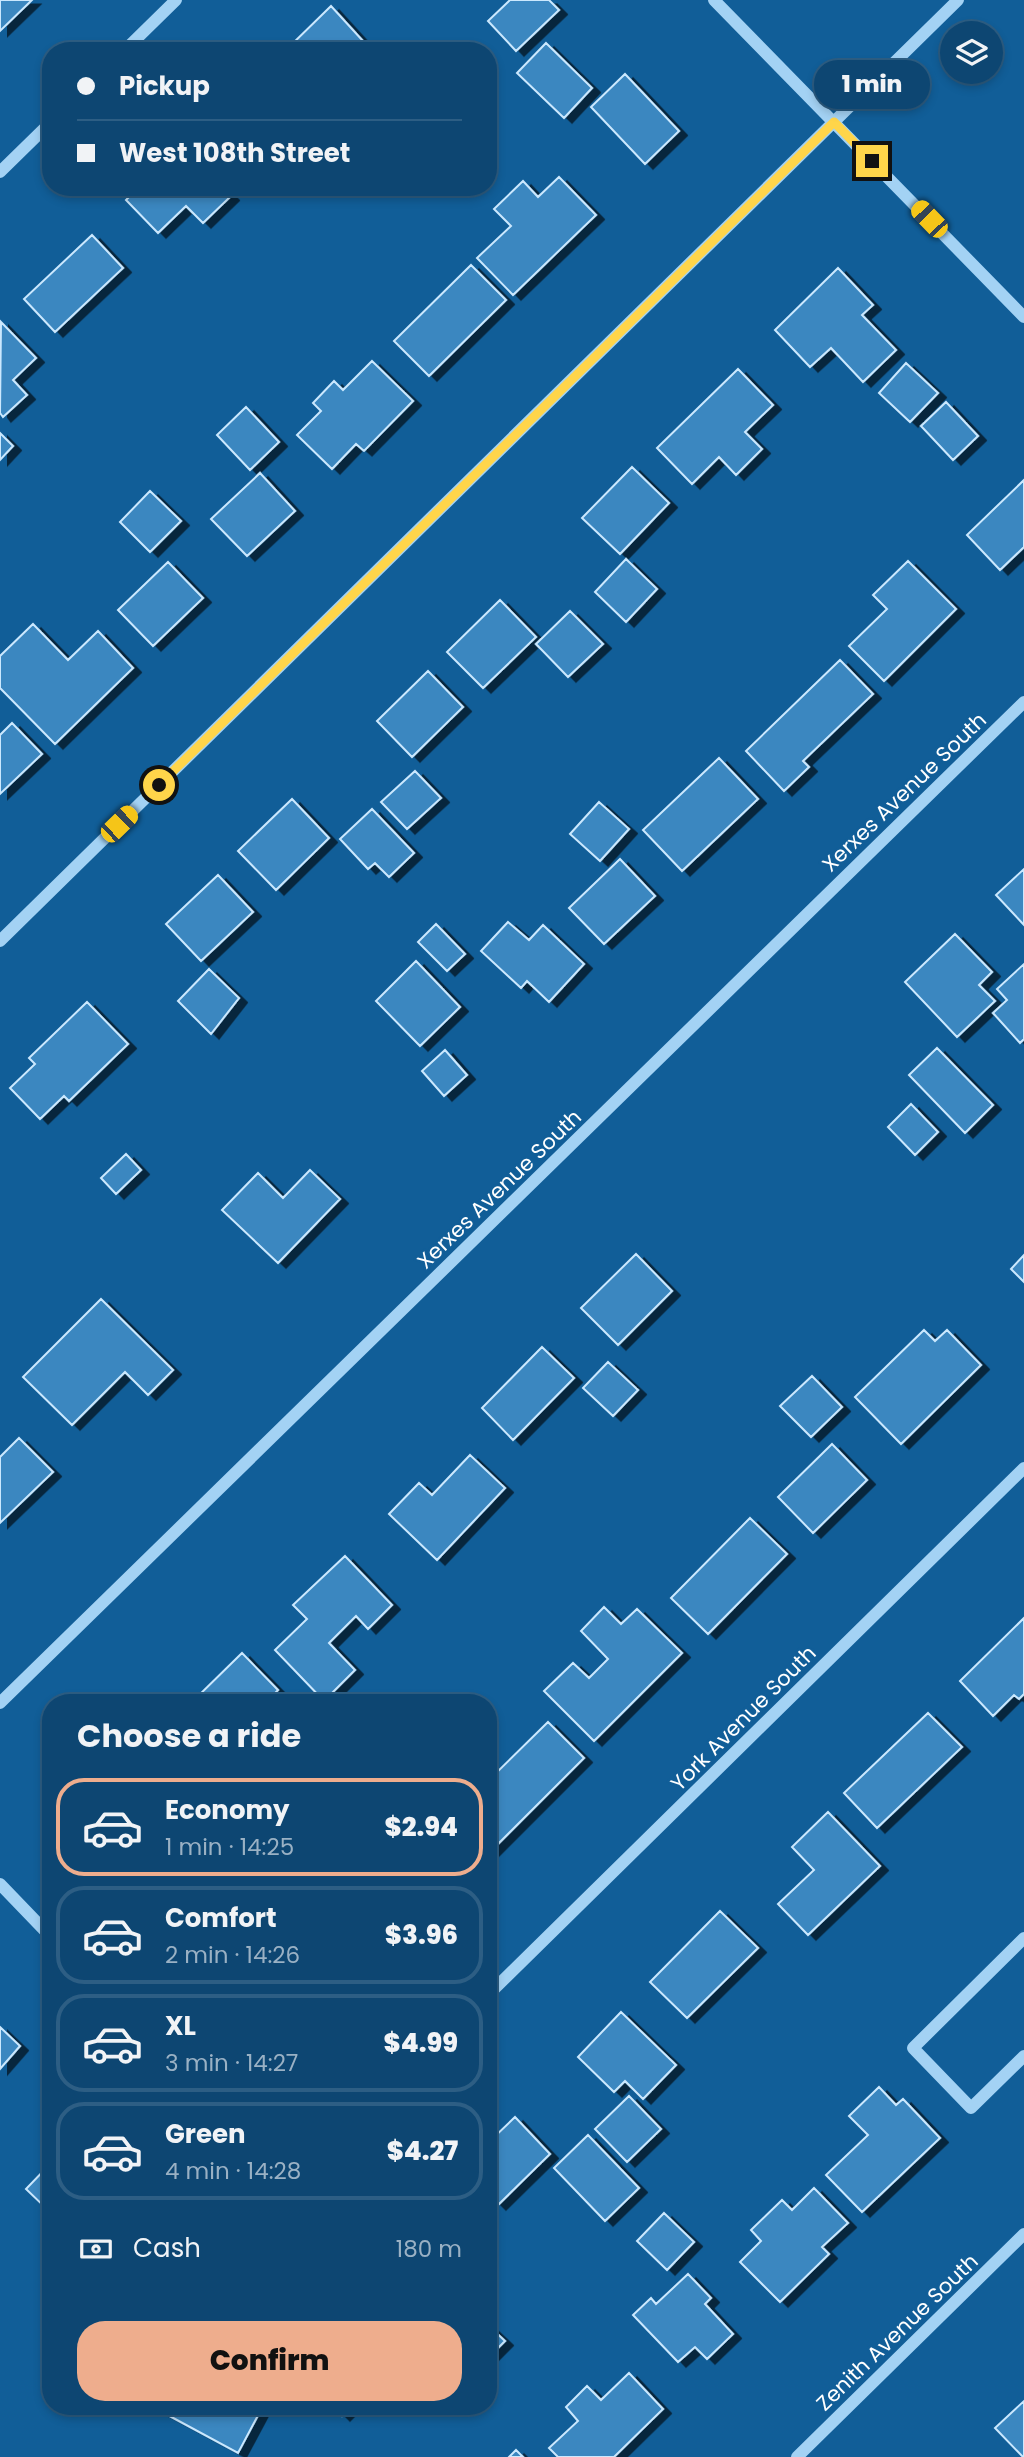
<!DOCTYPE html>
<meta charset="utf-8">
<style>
body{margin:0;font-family:Poppins,sans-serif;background:#1b507a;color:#f1f3f6;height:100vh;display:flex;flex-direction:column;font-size:26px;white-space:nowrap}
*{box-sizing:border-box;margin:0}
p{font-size:23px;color:#9ab1c4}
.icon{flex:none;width:38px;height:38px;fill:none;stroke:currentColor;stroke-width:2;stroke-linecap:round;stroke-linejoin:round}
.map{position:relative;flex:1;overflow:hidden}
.panel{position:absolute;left:42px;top:1694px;width:455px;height:721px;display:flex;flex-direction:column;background:#0d4672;border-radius:28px;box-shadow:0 4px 10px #0003,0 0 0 2px #2d5e84}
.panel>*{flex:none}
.top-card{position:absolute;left:42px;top:42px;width:455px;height:154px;border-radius:28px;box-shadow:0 4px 10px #0003,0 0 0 2px #2d5e84;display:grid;align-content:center;height:154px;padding:0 35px;background:#0d4672}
.controls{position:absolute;left:940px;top:21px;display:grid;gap:14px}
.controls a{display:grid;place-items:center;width:63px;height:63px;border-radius:50%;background:#0d4672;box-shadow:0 4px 10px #0003,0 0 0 2px #2d5e84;font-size:35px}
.end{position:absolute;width:32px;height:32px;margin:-16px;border:9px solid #ffd54a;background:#111;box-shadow:0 0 0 4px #111}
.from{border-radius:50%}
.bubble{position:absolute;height:49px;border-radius:24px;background:#0d4672;box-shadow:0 4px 10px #0003,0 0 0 2px #2d5e84;font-size:23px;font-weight:800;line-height:49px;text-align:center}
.car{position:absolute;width:21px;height:42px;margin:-21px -10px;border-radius:9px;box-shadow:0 0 5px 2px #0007;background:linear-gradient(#f5c518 24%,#345 0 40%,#f5c518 0 76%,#345 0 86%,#f5c518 0)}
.top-card b{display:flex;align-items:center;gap:24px;height:66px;font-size:26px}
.top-card b+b{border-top:2px solid #2d5e84}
.top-card i{width:18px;height:18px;background:#f1f3f6}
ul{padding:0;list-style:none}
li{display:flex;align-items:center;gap:21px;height:98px;margin:0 14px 10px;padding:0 21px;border:4px solid #2d5e84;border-radius:28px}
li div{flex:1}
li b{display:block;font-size:26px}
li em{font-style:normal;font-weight:800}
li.active{border-color:#eead8d}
li>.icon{width:63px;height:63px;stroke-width:1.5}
h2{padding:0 35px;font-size:32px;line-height:84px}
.pay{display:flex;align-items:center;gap:18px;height:77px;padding:0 35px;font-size:26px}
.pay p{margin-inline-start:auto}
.primary-button{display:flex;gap:14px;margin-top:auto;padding:14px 35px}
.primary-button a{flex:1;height:80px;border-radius:28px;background:#eead8d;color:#111;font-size:28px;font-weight:800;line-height:80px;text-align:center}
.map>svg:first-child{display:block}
</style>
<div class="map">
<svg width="1024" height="2457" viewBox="0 0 1024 2457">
<defs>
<filter id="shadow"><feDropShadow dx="8" dy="4.5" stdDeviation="0" flood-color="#0009"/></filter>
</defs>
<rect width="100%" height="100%" fill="#115e98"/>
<path fill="#3a87c0" stroke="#cbe8fe" stroke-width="2" filter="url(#shadow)" d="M 0,0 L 32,0 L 0,31 Z
M 510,0 L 549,0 L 559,10 L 516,51 L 488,21 Z
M 331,6 L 363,41 L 353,51 L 285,51 Z
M 546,43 L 592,88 L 564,118 L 517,73 Z
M 625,74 L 679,131 L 645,164 L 591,107 Z
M 559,177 L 596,215 L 513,295 L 477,258 L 511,226 L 494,209 L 523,181 L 538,197 Z
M 139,187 L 222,187 L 231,196 L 203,223 L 186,206 L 158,233 L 126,200 Z
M 92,235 L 123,268 L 55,332 L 24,299 Z
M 471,265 L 506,300 L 429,376 L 394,341 Z
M 838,268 L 873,305 L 862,315 L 896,350 L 863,382 L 831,348 L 810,367 L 775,330 Z
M 1,322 L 36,358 L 13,380 L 27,395 L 3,417 L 0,413 Z
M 372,361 L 413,401 L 364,451 L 356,444 L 332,469 L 297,435 L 321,411 L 313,403 L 334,381 L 343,390 Z
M 906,363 L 938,393 L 910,422 L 879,393 Z
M 738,369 L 773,405 L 745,432 L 762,449 L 736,475 L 719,457 L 692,484 L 657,448 Z
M 946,402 L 978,436 L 953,460 L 921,426 Z
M 246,407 L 279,442 L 250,470 L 217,435 Z
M 0,433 L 13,446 L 0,460 Z
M 632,467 L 669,503 L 620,554 L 582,518 Z
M 260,473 L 295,511 L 247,556 L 211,519 Z
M 1024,480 L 1024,547 L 1000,570 L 967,535 Z
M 150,491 L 181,521 L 150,552 L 120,522 Z
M 626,559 L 657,589 L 626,622 L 595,592 Z
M 908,561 L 956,609 L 884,681 L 849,646 L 887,609 L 873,595 Z
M 168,562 L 203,598 L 153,646 L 118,610 Z
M 500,600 L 536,637 L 483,688 L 447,652 Z
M 570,611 L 603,644 L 568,677 L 536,644 Z
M 33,624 L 68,660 L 98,631 L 133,668 L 55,744 L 0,688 L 0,656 Z
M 840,660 L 873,694 L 803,761 L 809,767 L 784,791 L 746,751 Z
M 428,671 L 463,707 L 412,757 L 377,721 Z
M 12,723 L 42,754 L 0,794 L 0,735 Z
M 719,758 L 758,799 L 682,871 L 643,830 Z
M 415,771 L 441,798 L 407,829 L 381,802 Z
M 292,799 L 329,838 L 276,890 L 238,851 Z
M 599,802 L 629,829 L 600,861 L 570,834 Z
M 372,809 L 414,853 L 389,877 L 375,863 L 368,869 L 340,839 Z
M 620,859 L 655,896 L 604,944 L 569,908 Z
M 1024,869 L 1024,925 L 996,895 Z
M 218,875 L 253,912 L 201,961 L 166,924 Z
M 508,922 L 529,940 L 543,925 L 584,964 L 549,1002 L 527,981 L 521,988 L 481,951 Z
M 436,924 L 465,954 L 447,971 L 418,942 Z
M 955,934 L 992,972 L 979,985 L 995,1001 L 957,1037 L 905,982 Z
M 416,961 L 460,1007 L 420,1046 L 376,1001 Z
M 1024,964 L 1024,1039 L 1020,1043 L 993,1013 L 1007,1000 L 997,989 Z
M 209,969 L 239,998 L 211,1034 L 178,1001 Z
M 87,1002 L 128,1044 L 69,1101 L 64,1096 L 40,1119 L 10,1088 L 35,1064 L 29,1058 Z
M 937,1048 L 993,1105 L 965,1133 L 909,1075 Z
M 445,1050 L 467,1075 L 444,1096 L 422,1071 Z
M 911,1104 L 938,1132 L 915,1155 L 888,1127 Z
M 126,1154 L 141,1170 L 116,1194 L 101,1178 Z
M 310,1170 L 340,1199 L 278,1263 L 222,1210 L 258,1173 L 283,1198 Z
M 636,1254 L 672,1291 L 618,1345 L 581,1308 Z
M 1024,1255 L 1024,1282 L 1011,1269 Z
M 101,1299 L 173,1370 L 148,1395 L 125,1372 L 72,1425 L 23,1377 Z
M 924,1330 L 935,1341 L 947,1330 L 981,1365 L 901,1444 L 855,1397 Z
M 542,1347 L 574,1378 L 513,1440 L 482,1408 Z
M 608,1362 L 638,1390 L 613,1416 L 583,1388 Z
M 812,1376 L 842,1407 L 811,1437 L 780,1406 Z
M 19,1438 L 53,1472 L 0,1523 L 0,1457 Z
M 832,1444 L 867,1480 L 813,1533 L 778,1497 Z
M 470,1455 L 505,1488 L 437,1560 L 389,1514 L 419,1483 L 432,1495 Z
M 750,1518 L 787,1554 L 708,1634 L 671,1598 Z
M 345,1556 L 392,1605 L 368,1629 L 356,1616 L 329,1643 L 355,1670 L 324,1701 L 275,1650 L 307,1619 L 293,1605 Z
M 604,1607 L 621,1624 L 637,1609 L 682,1653 L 594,1741 L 544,1691 L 573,1663 L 589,1678 L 608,1659 L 581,1631 Z
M 1024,1618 L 1024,1694 L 1019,1699 L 1014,1695 L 993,1716 L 960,1681 Z
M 242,1653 L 278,1690 L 266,1703 L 191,1703 Z
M 928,1713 L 962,1747 L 877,1828 L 844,1793 Z
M 548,1722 L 584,1758 L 488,1854 L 488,1781 Z
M 828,1812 L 880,1866 L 808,1935 L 778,1904 L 814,1870 L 792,1847 Z
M 720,1911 L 758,1948 L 687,2018 L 650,1982 Z
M 621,2012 L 676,2065 L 643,2099 L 625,2081 L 614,2092 L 578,2057 Z
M 0,2027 L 20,2046 L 0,2069 Z
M 879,2087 L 896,2105 L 903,2099 L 940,2138 L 862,2212 L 826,2175 L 868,2135 L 849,2116 Z
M 629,2096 L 661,2129 L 627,2162 L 595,2129 Z
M 515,2117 L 550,2154 L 498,2205 L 488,2195 L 488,2143 Z
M 588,2135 L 639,2188 L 605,2221 L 554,2168 Z
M 51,2163 L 51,2213 L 26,2189 Z
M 814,2188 L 848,2223 L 822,2247 L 829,2254 L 780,2302 L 740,2262 L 761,2241 L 751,2230 L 782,2200 L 792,2210 Z
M 664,2213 L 694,2242 L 667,2270 L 637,2241 Z
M 688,2274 L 711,2298 L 705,2304 L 733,2334 L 707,2359 L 695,2347 L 678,2362 L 633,2315 L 651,2298 L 656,2304 Z
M 488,2325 L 505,2341 L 488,2358 Z
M 629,2373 L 663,2409 L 614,2457 L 558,2457 L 549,2448 L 578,2421 L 566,2407 L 587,2386 L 601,2400 Z
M 1024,2401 L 1024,2457 L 1023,2457 L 995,2428 Z
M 151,2406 L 263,2406 L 238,2453 Z
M 332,2406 L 352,2406 L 342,2416 Z
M 516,2450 L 523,2457 L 509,2457 Z"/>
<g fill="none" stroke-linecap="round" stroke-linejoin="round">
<path stroke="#a3d2f4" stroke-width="12" d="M 714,0 L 1024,317
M 124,51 L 176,0
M 0,172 L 51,122
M 0,941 L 958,0
M 0,1703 L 1024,702
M 0,1884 L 51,1937
M 1024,1938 L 913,2048 L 971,2108 L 1024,2056
M 488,1995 L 1024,1468
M 797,2457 L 1024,2234"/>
</g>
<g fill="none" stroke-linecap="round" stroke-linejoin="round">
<path stroke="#ffd54a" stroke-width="9" d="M 159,785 L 834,122 L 872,161"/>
</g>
<g text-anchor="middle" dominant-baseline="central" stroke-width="5" stroke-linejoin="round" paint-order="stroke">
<g font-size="21" fill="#fff" stroke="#115e98">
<text transform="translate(904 792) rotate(-44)">Xerxes Avenue South</text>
<text transform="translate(499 1189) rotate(-44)">Xerxes Avenue South</text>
<text transform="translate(743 1718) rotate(-45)">York Avenue South</text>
<text transform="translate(897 2332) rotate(-44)">Zenith Avenue South</text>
</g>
</g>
</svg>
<div class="controls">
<a><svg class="icon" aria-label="layers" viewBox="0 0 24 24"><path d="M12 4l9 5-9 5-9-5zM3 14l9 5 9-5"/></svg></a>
</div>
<i class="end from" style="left:159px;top:785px"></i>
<i class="end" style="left:872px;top:161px"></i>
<div class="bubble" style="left:814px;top:60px;width:116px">1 min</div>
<i class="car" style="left:929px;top:219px;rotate:316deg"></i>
<i class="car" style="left:119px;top:824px;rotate:46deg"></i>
<div class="top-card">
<b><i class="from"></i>Pickup</b>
<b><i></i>West 108th Street</b>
</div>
<section class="panel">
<h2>Choose a ride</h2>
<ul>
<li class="active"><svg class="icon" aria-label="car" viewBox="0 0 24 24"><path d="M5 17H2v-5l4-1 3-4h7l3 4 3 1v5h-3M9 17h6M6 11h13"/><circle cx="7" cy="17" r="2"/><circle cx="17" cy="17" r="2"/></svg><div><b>Economy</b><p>1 min · 14:25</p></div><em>$2.94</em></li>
<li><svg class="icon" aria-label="car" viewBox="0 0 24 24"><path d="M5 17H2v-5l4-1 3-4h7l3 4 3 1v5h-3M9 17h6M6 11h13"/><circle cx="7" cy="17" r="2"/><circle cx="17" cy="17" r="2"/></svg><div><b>Comfort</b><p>2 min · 14:26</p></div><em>$3.96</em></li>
<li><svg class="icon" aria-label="car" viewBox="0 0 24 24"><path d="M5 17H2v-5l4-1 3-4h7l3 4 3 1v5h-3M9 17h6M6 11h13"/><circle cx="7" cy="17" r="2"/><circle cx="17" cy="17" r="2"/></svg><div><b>XL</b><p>3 min · 14:27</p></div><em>$4.99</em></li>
<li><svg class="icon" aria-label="car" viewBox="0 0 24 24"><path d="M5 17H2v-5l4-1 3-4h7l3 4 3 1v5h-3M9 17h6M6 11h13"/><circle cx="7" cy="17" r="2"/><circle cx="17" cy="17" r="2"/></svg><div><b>Green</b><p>4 min · 14:28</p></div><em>$4.27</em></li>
</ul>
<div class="pay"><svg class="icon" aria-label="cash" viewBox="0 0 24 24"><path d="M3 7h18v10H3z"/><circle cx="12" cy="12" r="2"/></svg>Cash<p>180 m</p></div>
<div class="primary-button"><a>Confirm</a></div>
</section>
</div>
